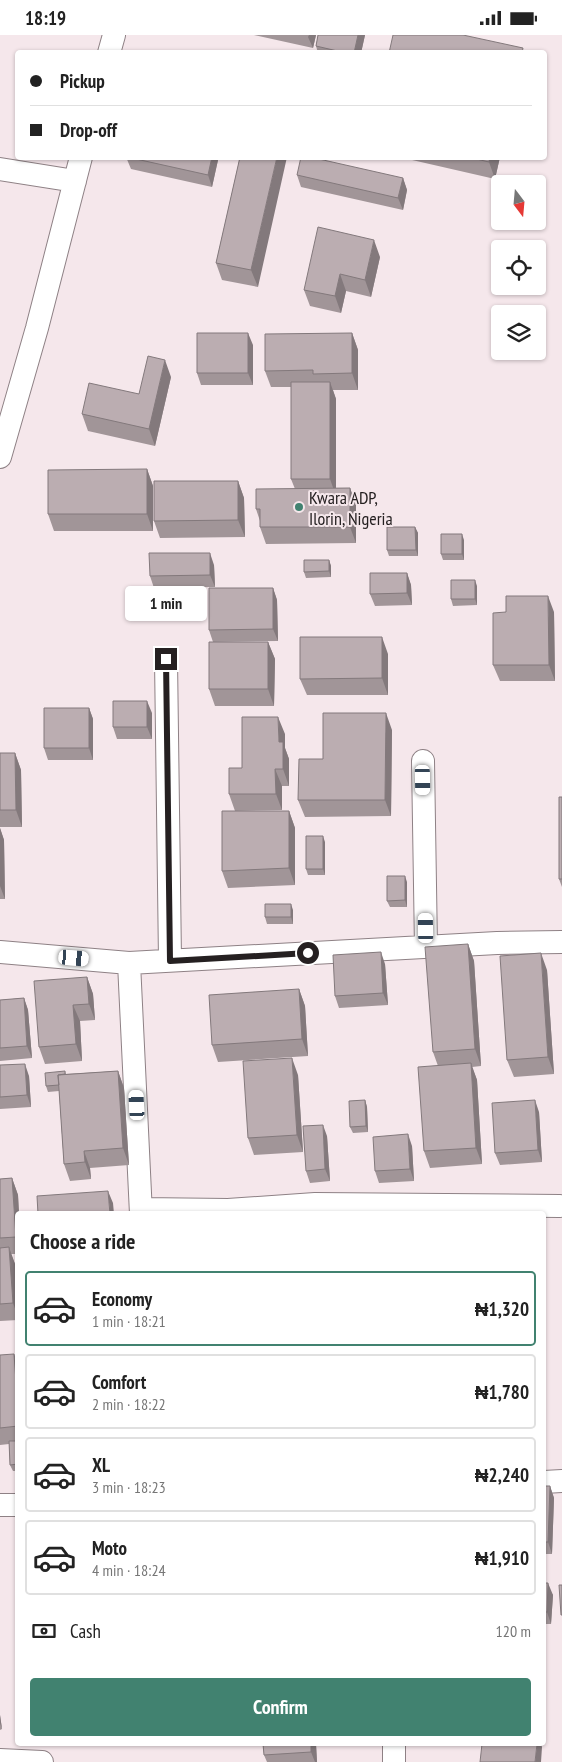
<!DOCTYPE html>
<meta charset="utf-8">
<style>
body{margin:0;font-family:"PT Sans Narrow",sans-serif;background:#f2f2f2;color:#222;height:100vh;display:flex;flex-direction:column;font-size:19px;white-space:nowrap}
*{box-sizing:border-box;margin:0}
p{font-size:16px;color:#767676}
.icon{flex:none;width:28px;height:28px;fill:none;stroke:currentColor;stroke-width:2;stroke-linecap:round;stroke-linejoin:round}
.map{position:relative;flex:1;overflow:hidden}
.drawer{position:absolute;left:15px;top:1176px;width:531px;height:535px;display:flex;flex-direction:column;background:#fff;border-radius:5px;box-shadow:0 1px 4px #0004}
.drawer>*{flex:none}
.guide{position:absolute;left:15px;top:15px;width:532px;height:110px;border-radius:5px;box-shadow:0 1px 4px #0004;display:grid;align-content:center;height:110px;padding:0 15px;background:#fff}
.needle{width:32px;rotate:164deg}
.fabs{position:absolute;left:491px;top:140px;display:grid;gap:10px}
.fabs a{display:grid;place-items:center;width:55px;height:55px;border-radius:5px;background:#fff;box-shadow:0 1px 4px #0004;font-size:25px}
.end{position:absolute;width:22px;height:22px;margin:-11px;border:6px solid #252021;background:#fff;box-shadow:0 0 0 2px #fff}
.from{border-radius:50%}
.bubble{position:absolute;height:35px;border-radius:5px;background:#fff;box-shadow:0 1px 4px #0004;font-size:16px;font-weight:600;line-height:35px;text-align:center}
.car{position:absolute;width:15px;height:30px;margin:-15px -8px;border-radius:6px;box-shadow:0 0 4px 1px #0007;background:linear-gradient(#fff 24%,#345 0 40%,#fff 0 76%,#345 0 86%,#fff 0)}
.guide b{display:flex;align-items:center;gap:18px;height:48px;font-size:19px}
.guide b+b{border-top:1px solid #e0e0e0}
.guide i{width:12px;height:12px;background:#222}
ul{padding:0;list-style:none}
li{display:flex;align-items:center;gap:15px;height:75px;margin:0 10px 8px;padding:0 5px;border:2px solid #e0e0e0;border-radius:5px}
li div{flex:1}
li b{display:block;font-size:19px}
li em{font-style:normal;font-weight:600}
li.active{border-color:#418270}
li>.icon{width:45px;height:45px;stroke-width:1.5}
h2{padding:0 15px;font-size:22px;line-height:60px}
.pay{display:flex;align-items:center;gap:12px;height:55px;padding:0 15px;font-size:19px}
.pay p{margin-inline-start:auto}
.action{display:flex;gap:10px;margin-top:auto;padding:10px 15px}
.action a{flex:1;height:58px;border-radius:5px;background:#418270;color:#fff;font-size:20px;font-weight:600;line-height:58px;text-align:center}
.status{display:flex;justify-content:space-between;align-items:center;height:35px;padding:0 25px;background:#fff;direction:ltr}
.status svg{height:14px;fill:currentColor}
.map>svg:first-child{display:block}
</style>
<div class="status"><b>18:19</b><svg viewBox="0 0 49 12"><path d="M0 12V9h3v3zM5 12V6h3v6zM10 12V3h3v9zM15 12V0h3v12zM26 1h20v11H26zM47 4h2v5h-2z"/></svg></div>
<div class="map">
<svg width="562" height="1727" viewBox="0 0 562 1727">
<rect width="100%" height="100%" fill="#f5e7eb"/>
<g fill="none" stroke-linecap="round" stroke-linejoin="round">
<g stroke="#8e8185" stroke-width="24">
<path id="minor" d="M 109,18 L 114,0
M 0,134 L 75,146
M 0,422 L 37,293 L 81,122
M 166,624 L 170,925
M 423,726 L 426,912
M 0,917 L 129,928 L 497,908 L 562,907
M 129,928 L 141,1179
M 141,1174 L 228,1175 L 315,1169 L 560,1171
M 544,1447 L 562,1446
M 0,1470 L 18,1470
M 0,1725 L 42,1727
M 394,1727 L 394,1709"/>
</g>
<use href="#minor" stroke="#fff" stroke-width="22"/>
</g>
<path fill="#a19598" d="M 254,0 L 316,0 L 313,13 Z
M 318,0 L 365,0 L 361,18 L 318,18 L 316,11 Z
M 126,122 L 218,122 L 218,125 L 212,152 L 131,134 Z
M 240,122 L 258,252 L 222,245 L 216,228 Z
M 399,122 L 500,122 L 495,144 Z
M 297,140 L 403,143 L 407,155 L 403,175 L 301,152 Z
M 380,222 L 371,262 L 346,256 L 341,278 L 310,271 L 304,255 Z
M 352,298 L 358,315 L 358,355 L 333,355 L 336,364 L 336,453 L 350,453 L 356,470 L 356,508 L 266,509 L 260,492 L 260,486 L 256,474 L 295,454 L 291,444 L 291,352 L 271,352 L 265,336 Z
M 253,310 L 253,350 L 201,350 L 197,338 Z
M 171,342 L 155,411 L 88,396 L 82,379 L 139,359 Z
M 147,434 L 153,451 L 153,496 L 54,496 L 48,479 Z
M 238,446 L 244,463 L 245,502 L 160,503 L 154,486 Z
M 415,492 L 418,498 L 418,521 L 389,521 L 387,515 Z
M 464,505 L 464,525 L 443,525 L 441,519 Z
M 329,525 L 331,531 L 331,542 L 306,543 L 304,537 Z
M 214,530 L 215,552 L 154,553 L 150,541 Z
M 407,538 L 411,550 L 412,570 L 375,571 L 370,559 Z
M 477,551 L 477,570 L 453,571 L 451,564 Z
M 273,553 L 277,565 L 278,606 L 213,607 L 209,595 Z
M 554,577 L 555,646 L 500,646 L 493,630 Z
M 268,607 L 275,624 L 274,671 L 215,671 L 209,654 Z
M 388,619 L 388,660 L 307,660 L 300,644 Z
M 89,673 L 93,684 L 93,725 L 48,725 L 44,713 Z
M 152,678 L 152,704 L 117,704 L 113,692 Z
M 392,695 L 391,781 L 305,782 L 298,765 L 323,724 Z
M 285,699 L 285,713 L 289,724 L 289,751 L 282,751 L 282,775 L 235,776 L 229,759 L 242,733 Z
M 0,718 L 15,718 L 21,735 L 22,792 L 0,792 Z
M 562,762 L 562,852 L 559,844 Z
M 289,776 L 295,793 L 295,850 L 228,853 L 222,836 Z
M 0,793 L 4,805 L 5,864 L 0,864 Z
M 325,807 L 325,840 L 308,840 L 306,834 Z
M 407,847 L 407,872 L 390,872 L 387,866 Z
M 293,875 L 293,889 L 267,889 L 265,882 Z
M 468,909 L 474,926 L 481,1031 L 472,1032 L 477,1045 L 482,1129 L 430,1133 L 424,1116 L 438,1031 L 433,1017 Z
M 385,929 L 388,970 L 339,973 L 335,961 Z
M 547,935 L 554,1039 L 514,1042 L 507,1025 Z
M 87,942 L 93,959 L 95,985 L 80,986 L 82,1026 L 45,1029 L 39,1012 Z
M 299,954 L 305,971 L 308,1021 L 218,1027 L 212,1010 Z
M 24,963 L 28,975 L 32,1023 L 0,1026 L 0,965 Z
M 0,1030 L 29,1041 L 31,1072 L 0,1074 Z
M 65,1036 L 66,1039 L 118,1036 L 124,1053 L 129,1130 L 90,1133 L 91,1144 L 70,1146 L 64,1129 L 59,1056 L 48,1057 L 46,1051 Z
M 298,1040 L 303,1117 L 254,1120 L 248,1103 Z
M 365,1065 L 367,1072 L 368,1097 L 353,1098 L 350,1092 Z
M 539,1077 L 542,1127 L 500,1130 L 495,1118 Z
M 327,1101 L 330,1146 L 310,1148 L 306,1136 Z
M 412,1111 L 414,1146 L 379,1148 L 375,1136 Z
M 12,1143 L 18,1160 L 19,1179 L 18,1179 L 18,1219 L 11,1219 L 15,1229 L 18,1267 L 18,1285 L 0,1286 L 0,1144 Z
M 0,1320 L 18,1328 L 18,1436 L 13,1436 L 10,1430 L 9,1409 L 0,1410 Z
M 544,1451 L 550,1451 L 554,1463 L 552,1519 L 544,1519 Z
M 544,1548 L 553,1560 L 551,1589 L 544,1589 Z
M 0,1680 L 2,1694 L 0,1695 Z
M 263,1709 L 316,1709 L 317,1727 L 267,1727 L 264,1720 Z"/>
<path fill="#83797c" d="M 309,0 L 316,0 L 313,13 L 308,2 Z
M 358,0 L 365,0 L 361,18 L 354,18 Z
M 212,122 L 218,122 L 218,125 L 212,152 L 208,140 Z
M 277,122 L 287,122 L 258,252 L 251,235 Z
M 490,122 L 500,122 L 495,144 L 489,127 Z
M 403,143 L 407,155 L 403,175 L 398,163 Z
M 374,205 L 380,222 L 371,262 L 365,245 Z
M 340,239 L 346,256 L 341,278 L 335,261 Z
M 248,298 L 253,310 L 253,350 L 248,338 Z
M 352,298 L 358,315 L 358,355 L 352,338 Z
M 165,325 L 171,342 L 155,411 L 149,394 Z
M 330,347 L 336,364 L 336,461 L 330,444 Z
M 147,434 L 153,451 L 153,496 L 147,479 Z
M 238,446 L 244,463 L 245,502 L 238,485 Z
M 350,453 L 356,470 L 356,508 L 350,492 Z
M 415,492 L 418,498 L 418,521 L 416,515 Z
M 462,499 L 464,505 L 464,525 L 462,519 Z
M 210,518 L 214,530 L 215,552 L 210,540 Z
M 329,525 L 331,531 L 331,542 L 329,536 Z
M 407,538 L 411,550 L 412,570 L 407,558 Z
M 475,545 L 477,551 L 477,570 L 475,564 Z
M 273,553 L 277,565 L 278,606 L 273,594 Z
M 548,561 L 554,577 L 555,646 L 549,630 Z
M 382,602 L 388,619 L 388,660 L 382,643 Z
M 268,607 L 275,624 L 274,671 L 268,654 Z
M 147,666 L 152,678 L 152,704 L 147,692 Z
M 89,673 L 93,684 L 93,725 L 89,713 Z
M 386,678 L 392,695 L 391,781 L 385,765 Z
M 278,682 L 285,699 L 285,713 L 289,724 L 289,751 L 283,734 L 279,707 Z
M 15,718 L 21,735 L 22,792 L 16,775 Z
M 275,734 L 282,751 L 282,775 L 276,759 Z
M 289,776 L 295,793 L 295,850 L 289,833 Z
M 0,793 L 4,805 L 5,864 L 0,851 Z
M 323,801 L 325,807 L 325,840 L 323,834 Z
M 405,841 L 407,847 L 407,872 L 405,865 Z
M 291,869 L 293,875 L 293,889 L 291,882 Z
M 468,909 L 474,926 L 481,1031 L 475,1014 Z
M 381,917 L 385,929 L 388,970 L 383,958 Z
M 541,918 L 547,935 L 554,1039 L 548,1022 Z
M 87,942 L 93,959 L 95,985 L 89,969 Z
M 299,954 L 305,971 L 308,1021 L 302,1004 Z
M 24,963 L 28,975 L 32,1023 L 27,1011 Z
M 73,970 L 80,986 L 82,1026 L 76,1009 Z
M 292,1023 L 298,1040 L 303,1117 L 297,1100 Z
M 471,1028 L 477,1045 L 482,1129 L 476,1113 Z
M 25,1029 L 29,1041 L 31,1072 L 27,1060 Z
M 118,1036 L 124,1053 L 129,1130 L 123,1113 Z
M 365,1065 L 367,1072 L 368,1097 L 366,1091 Z
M 535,1065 L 539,1077 L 542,1127 L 538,1115 Z
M 323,1090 L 327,1101 L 330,1146 L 325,1134 Z
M 408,1099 L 412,1111 L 414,1146 L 410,1134 Z
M 84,1116 L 90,1133 L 91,1144 L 85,1127 Z
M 12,1143 L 18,1160 L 19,1179 L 18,1179 L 18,1206 L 16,1202 Z
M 108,1156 L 113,1168 L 114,1179 L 110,1179 Z
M 9,1212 L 15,1229 L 18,1267 L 18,1282 L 13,1268 Z
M 14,1319 L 18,1328 L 18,1374 Z
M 550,1451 L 554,1463 L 552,1519 L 548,1507 Z
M 548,1548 L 553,1560 L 551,1589 L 547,1577 Z
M 0,1680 L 2,1694 L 0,1688 Z
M 311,1709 L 316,1709 L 317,1727 L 315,1727 L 311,1717 Z
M 537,1709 L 541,1709 L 542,1712 L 541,1727 L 535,1727 Z"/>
<path fill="#bbadb1" stroke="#83797c" d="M 318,0 L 358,0 L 354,18 L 346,18 L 316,11 Z
M 393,0 L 463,0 L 523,13 L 522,18 L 389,18 Z
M 127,122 L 212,122 L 208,140 Z
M 240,122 L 277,122 L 251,235 L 216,228 Z
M 301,122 L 310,122 L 403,143 L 398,163 L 297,140 Z
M 468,122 L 490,122 L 489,127 Z
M 318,192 L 374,205 L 365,245 L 340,239 L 335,261 L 304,255 Z
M 197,298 L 248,298 L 248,338 L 197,338 Z
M 352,298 L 352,338 L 313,339 L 313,335 L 265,336 L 265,299 Z
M 148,321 L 165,325 L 149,394 L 82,379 L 89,348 L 139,359 Z
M 291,347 L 330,347 L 330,444 L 291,444 Z
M 147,434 L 147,479 L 48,479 L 48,435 Z
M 154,446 L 238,446 L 238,485 L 154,486 Z
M 350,453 L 350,492 L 260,492 L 260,474 L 256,474 L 256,454 Z
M 387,492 L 415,492 L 416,515 L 387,515 Z
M 441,499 L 462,499 L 462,519 L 441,519 Z
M 149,518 L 210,518 L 210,540 L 150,541 Z
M 304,525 L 329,525 L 329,536 L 304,537 Z
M 370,538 L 407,538 L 407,558 L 370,559 Z
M 451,545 L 475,545 L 475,564 L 451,564 Z
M 209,553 L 273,553 L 273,594 L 209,595 Z
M 506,561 L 548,561 L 549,630 L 493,630 L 493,578 L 506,577 Z
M 300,602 L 382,602 L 382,643 L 300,644 Z
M 209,607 L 268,607 L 268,654 L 209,654 Z
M 113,666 L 147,666 L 147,692 L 113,692 Z
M 44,673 L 89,673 L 89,713 L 44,713 Z
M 323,678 L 386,678 L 385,765 L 298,765 L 299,724 L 323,724 Z
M 242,682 L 278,682 L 279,707 L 283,707 L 283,734 L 275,734 L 276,759 L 229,759 L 229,733 L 242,733 Z
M 0,718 L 15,718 L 16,775 L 0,775 Z
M 559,762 L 562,762 L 562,844 L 559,844 Z
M 222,776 L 289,776 L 289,833 L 222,836 Z
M 306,801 L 323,801 L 323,834 L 306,834 Z
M 387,841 L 405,841 L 405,865 L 387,866 Z
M 265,869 L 291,869 L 291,882 L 265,882 Z
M 468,909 L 475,1014 L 433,1017 L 425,912 Z
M 381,917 L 383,958 L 335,961 L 333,920 Z
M 541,918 L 548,1022 L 507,1025 L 500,921 Z
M 87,942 L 89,969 L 73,970 L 76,1009 L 39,1012 L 34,946 Z
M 299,954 L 302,1004 L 212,1010 L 209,960 Z
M 24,963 L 27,1011 L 0,1013 L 0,965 Z
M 292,1023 L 297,1100 L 248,1103 L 243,1026 Z
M 471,1028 L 476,1113 L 424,1116 L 418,1032 Z
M 25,1029 L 27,1060 L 0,1062 L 0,1030 Z
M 65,1036 L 65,1039 L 58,1040 L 59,1050 L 46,1051 L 45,1038 Z
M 118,1036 L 123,1113 L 84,1116 L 85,1127 L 64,1129 L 58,1040 Z
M 365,1065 L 366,1091 L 350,1092 L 349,1066 Z
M 535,1065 L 538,1115 L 495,1118 L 492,1068 Z
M 323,1090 L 325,1134 L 306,1136 L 303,1091 Z
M 408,1099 L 410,1134 L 375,1136 L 373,1102 Z
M 12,1143 L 16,1202 L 0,1203 L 0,1144 Z
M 108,1156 L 110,1179 L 38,1179 L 37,1161 Z
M 238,1177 L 238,1179 L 212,1179 Z
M 9,1212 L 13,1268 L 0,1269 L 0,1213 Z
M 14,1319 L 18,1374 L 18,1391 L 0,1393 L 0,1320 Z
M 9,1406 L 18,1406 L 18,1429 L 10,1430 Z
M 544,1451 L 550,1451 L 548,1507 L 544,1507 Z
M 544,1548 L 548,1548 L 547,1577 L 544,1577 Z
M 559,1550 L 562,1550 L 562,1580 L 561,1580 Z
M 263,1709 L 311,1709 L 311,1717 L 264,1720 Z
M 482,1709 L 537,1709 L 535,1727 L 480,1727 Z"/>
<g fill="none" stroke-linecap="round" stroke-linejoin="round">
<path stroke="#252021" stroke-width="6" d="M 166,624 L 170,926 L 308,918"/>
</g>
<circle fill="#418270" stroke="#f5e7eb" stroke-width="2" cx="299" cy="472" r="5"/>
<g text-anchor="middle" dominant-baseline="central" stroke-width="4" stroke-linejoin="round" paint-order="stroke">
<g font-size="18" fill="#252021" stroke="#f5e7eb" text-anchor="start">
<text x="309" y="462">Kwara ADP,<tspan x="309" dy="21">Ilorin, Nigeria</tspan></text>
</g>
</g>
</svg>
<div class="fabs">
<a><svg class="needle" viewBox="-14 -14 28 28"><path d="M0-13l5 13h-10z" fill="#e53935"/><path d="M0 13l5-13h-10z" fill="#767676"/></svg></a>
<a><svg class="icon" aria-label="locate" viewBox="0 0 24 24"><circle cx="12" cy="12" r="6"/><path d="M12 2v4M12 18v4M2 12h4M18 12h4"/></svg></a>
<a><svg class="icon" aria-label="layers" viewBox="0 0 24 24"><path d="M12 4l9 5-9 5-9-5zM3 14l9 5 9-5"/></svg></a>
</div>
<i class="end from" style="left:308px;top:918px"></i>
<i class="end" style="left:166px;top:624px"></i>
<div class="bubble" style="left:125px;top:551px;width:82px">1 min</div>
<i class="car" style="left:423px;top:745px;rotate:179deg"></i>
<i class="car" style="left:426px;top:893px;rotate:359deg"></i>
<i class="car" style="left:74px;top:923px;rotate:95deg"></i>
<i class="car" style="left:137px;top:1070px;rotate:357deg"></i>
<div class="guide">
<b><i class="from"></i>Pickup</b>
<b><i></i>Drop-off</b>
</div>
<section class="drawer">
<h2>Choose a ride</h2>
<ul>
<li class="active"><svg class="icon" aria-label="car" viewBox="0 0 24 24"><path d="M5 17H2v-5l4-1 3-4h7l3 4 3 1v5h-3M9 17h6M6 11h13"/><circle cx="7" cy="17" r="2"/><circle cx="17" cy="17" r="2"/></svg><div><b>Economy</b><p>1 min · 18:21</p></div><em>₦1,320</em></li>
<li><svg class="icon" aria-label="car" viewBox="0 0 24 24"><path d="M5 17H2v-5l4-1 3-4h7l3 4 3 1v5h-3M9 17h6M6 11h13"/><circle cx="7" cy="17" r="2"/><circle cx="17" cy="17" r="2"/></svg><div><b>Comfort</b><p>2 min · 18:22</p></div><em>₦1,780</em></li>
<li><svg class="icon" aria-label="car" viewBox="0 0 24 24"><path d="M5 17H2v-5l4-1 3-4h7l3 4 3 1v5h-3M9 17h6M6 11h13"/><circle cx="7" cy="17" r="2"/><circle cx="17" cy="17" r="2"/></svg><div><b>XL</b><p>3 min · 18:23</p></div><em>₦2,240</em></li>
<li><svg class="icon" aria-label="car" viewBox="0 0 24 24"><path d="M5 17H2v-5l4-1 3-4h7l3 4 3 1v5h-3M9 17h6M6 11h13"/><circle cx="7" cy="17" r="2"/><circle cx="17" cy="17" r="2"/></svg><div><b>Moto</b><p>4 min · 18:24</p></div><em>₦1,910</em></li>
</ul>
<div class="pay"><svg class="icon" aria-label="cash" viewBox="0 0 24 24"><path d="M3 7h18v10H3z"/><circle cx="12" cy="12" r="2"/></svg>Cash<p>120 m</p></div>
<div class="action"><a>Confirm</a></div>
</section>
</div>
